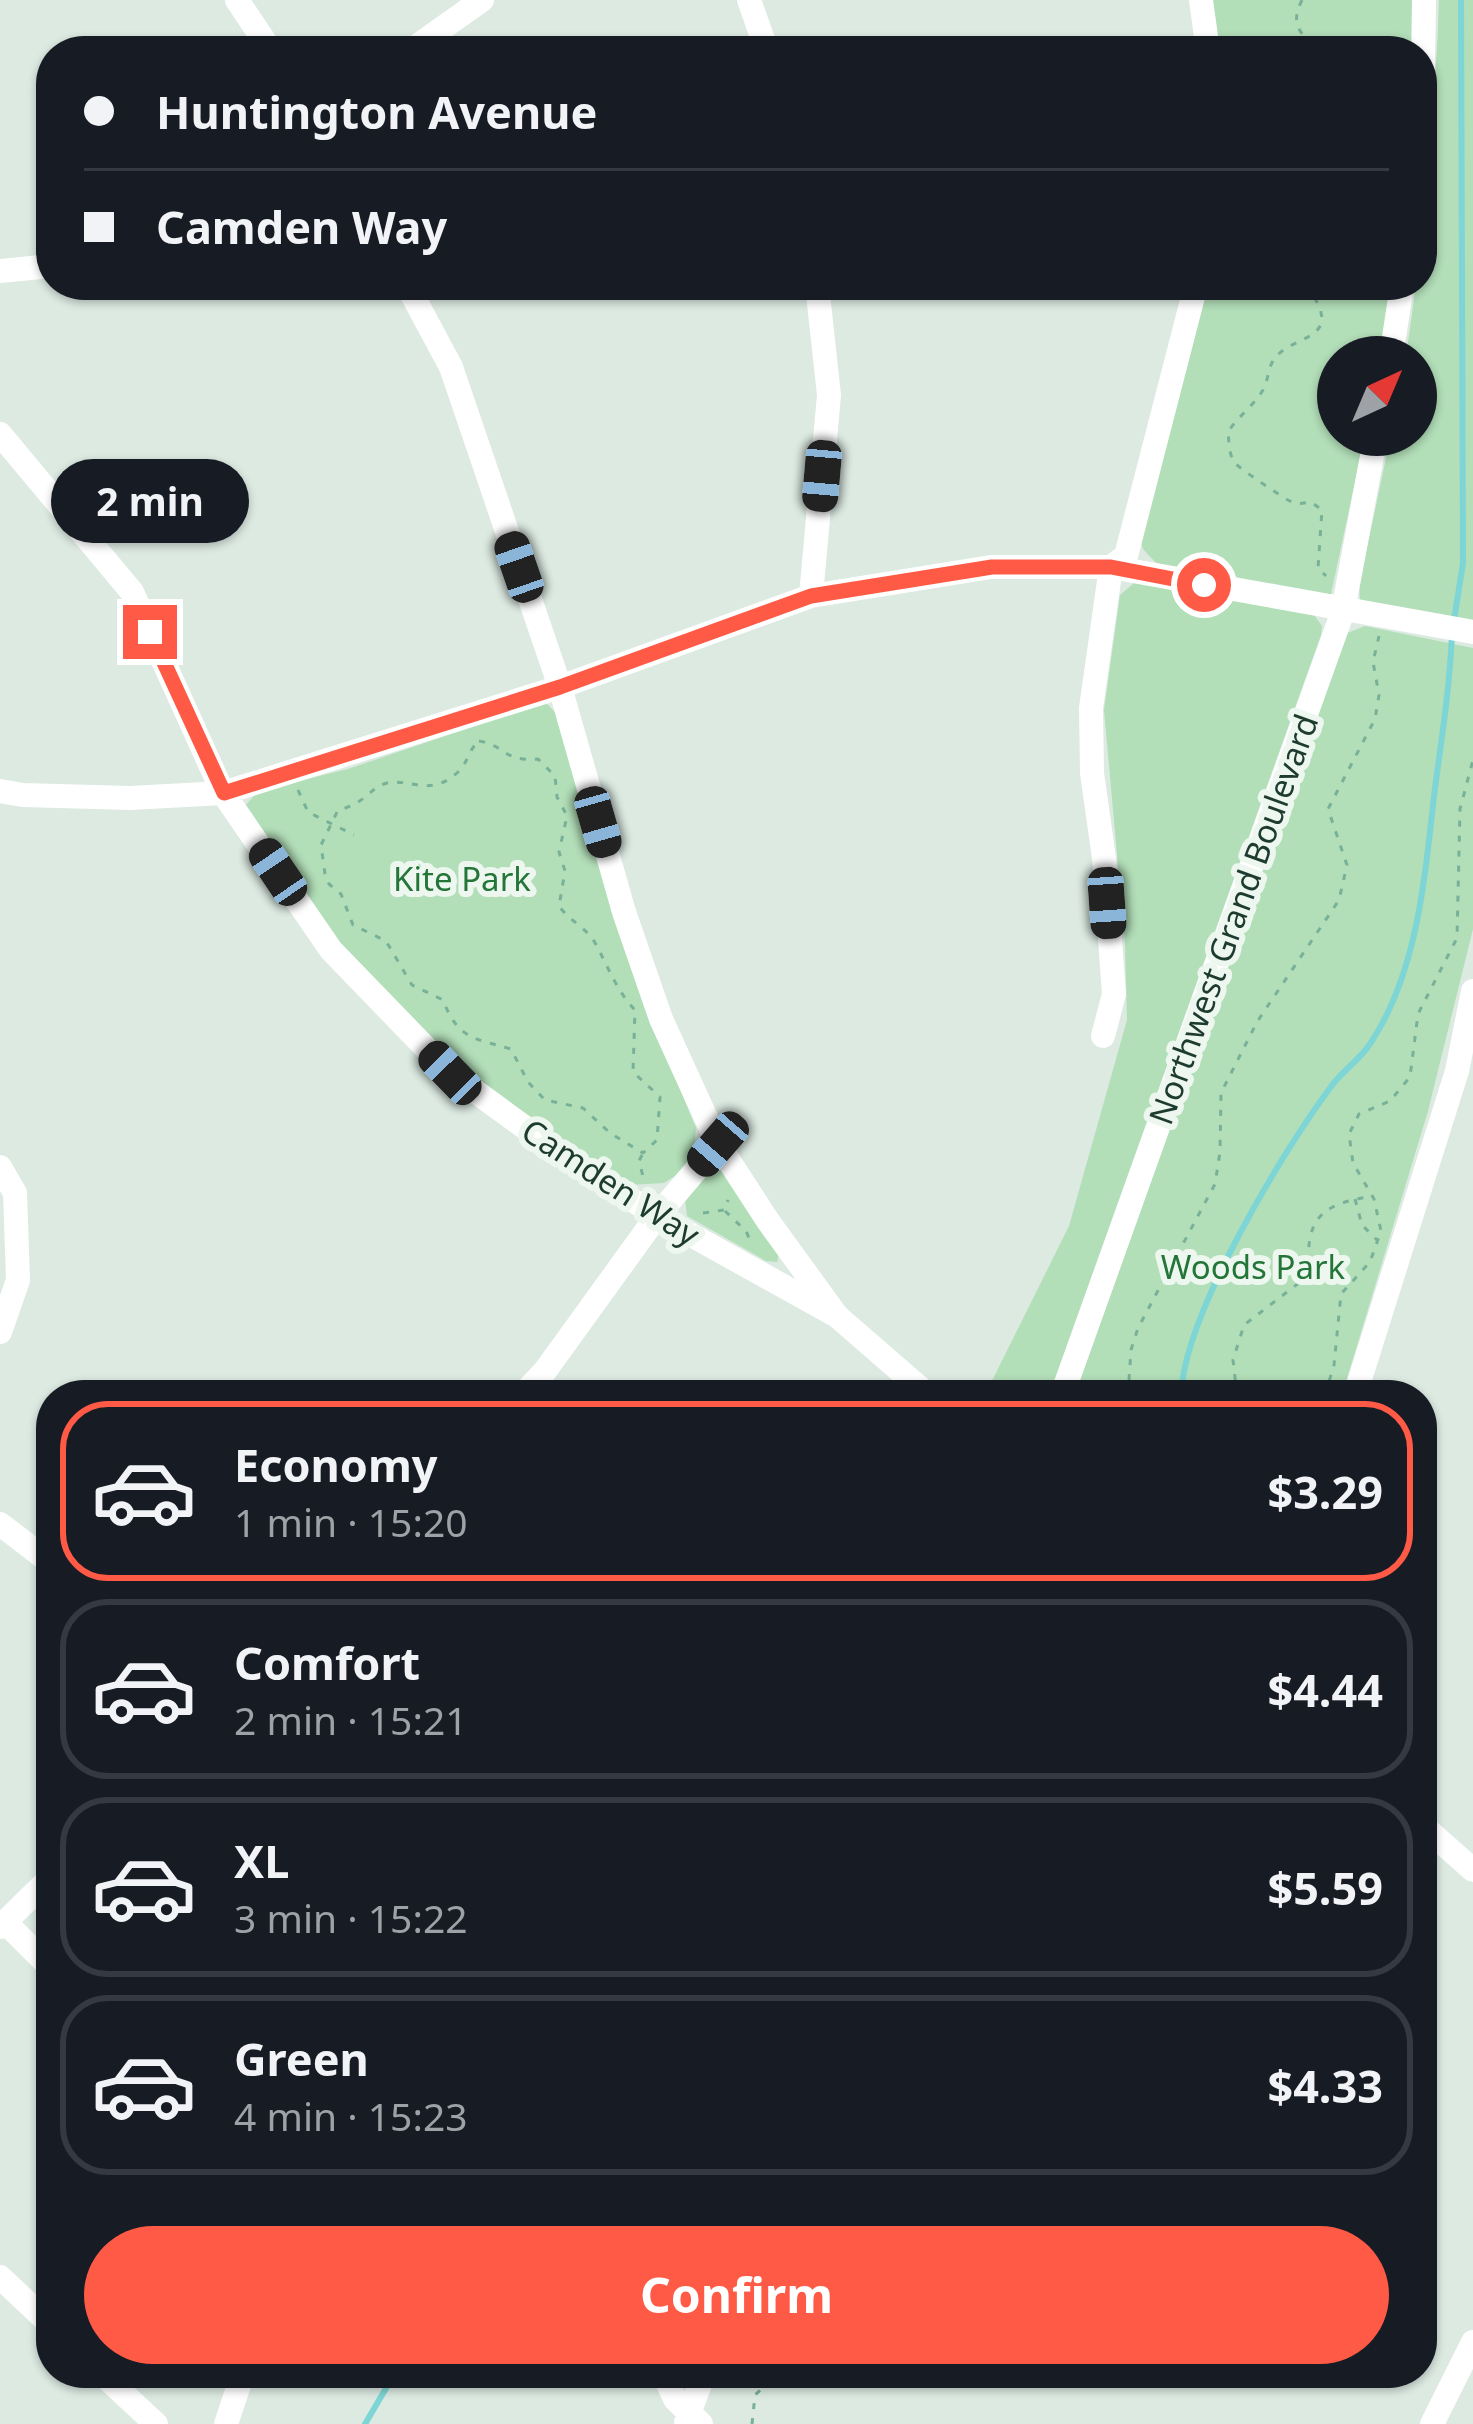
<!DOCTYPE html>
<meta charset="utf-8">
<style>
body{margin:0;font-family:"Noto Sans",sans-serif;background:#20242c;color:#f1f3f6;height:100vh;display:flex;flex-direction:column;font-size:45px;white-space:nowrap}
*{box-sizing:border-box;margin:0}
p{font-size:39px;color:#9ea1a6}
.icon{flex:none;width:66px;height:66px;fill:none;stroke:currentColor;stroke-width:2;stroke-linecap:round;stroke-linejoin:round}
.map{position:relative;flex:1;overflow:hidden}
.sheet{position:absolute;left:36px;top:1380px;width:1401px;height:1008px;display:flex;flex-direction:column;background:#171b24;border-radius:48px;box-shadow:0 3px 9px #0004}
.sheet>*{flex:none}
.banner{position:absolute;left:36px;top:36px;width:1401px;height:264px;border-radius:48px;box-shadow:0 3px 9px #0004;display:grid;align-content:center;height:264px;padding:0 48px;background:#171b24}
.needle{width:78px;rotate:44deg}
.buttons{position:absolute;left:1317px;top:336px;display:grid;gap:24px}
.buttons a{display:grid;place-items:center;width:120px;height:120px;border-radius:50%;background:#171b24;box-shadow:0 3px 9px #0004;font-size:60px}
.end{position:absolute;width:54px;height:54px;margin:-27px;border:15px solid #ff5a46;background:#fff;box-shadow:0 0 0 6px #fff}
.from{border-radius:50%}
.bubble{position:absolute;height:84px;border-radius:42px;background:#171b24;box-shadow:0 3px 9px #0004;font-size:39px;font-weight:700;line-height:84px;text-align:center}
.car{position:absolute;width:36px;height:72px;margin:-36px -18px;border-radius:15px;box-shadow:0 0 9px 3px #0007;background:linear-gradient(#222 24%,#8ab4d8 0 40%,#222 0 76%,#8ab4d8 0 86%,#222 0)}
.banner b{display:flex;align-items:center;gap:42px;height:114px;font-size:45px}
.banner b+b{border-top:3px solid #363941}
.banner i{width:30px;height:30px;background:#f1f3f6}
ul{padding:21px 0 0;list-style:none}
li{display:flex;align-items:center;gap:36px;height:180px;margin:0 24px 18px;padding:0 24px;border:6px solid #363941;border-radius:48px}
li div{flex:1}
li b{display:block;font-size:45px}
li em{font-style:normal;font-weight:700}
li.active{border-color:#ff5a46}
li>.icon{width:108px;height:108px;stroke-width:1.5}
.cta{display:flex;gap:24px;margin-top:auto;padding:24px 48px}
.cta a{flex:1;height:138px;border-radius:72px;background:#ff5a46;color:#fff;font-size:48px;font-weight:700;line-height:138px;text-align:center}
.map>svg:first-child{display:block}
</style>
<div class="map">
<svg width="1473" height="2424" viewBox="0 0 1473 2424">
<rect width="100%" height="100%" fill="#dceae2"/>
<path fill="#b2deb8" d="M 1209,0 L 1413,0 L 1412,51 L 1216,51 Z
M 1439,0 L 1473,0 L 1473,622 L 1360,600 L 1359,585 L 1391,435 L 1416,435 L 1416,357 L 1406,357 L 1416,285 L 1422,285 C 1422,190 1437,95 1439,0 Z
M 1205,285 L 1391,285 L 1381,357 L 1338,357 L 1338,435 L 1365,435 L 1331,594 L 1324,596 L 1156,563 L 1143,549 L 1140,538 Z
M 1134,583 L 1314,615 L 1322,626 L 1321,635 L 1049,1395 L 985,1395 L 1069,1226 L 1127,1020 L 1125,943 L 1104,710 L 1120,595 Z
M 1365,626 L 1473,648 L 1473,929 L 1428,1111 L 1342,1395 L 1075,1395 L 1345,634 Z
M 545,702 L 557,714 L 654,1026 L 696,1128 L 694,1151 L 681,1172 L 664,1183 L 629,1185 L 496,1099 L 399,1015 L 353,964 L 246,805 L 258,791 L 348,769 Z
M 712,1170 L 723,1171 L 779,1254 L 777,1262 L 766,1261 L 687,1216 L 685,1199 L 704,1173 Z"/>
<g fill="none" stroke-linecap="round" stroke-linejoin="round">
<path stroke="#7ed5d6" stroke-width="6" d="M 1454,620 L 1463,563 L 1461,0
M 1181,1395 C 1184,1315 1283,1150 1333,1084 C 1344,1070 1360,1059 1370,1044 C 1419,971 1425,872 1435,788 C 1442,736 1450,685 1452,633
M 365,2424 L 395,2373"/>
<path stroke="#79b198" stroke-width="3" stroke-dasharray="6 9" stroke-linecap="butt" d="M 1302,0 C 1289,26 1301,34 1320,51
M 1306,285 C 1350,344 1290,332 1273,361 C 1268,369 1268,380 1264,388 C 1256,404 1238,416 1228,432 C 1229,441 1229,454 1234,462 C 1237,467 1286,500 1292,502 C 1300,505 1303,503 1311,502 L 1322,510 L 1318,568 L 1326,576
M 479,741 C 507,746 503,762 538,759 L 555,776 L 557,797 L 567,816 L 559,852 L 565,871 L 559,906 C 569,920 586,928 594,941 C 608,966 616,990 635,1010 L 633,1072 L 660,1097 L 657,1140 L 643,1153 L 610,1133 L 583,1108 L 545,1100 L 528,1082 L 511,1049 C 473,1038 458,1039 443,1000 L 412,985 L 386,941 L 353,925 L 341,894 L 329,884 L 325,874 L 321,845 L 338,810 C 366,804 370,787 387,783 C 412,778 430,798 458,772 C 468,763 468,750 479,741 Z
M 298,790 L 308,812 L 354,835
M 642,1155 L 639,1161 L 644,1180
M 1355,1199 L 1362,1225 L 1377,1240
M 725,1211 L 746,1231 L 752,1245
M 703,1213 L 724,1210 L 728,1200
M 1128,1395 L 1131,1350 L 1138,1328 L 1215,1184 L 1220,1152 L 1221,1093 L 1257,1022 L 1339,900 L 1347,865 L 1328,809 L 1375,719 L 1379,695 L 1373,662 L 1379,636
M 1237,1395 L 1233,1360 L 1244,1325 L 1304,1279 C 1310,1265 1307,1253 1310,1239 C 1315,1206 1345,1201 1373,1196
M 1325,1395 L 1334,1365 L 1341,1294 L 1370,1262 L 1381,1231 L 1374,1199 L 1353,1163 L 1349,1134 L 1359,1114 L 1390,1101 L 1410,1077 L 1418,1014 L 1457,938 L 1460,809 L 1473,760
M 752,2424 L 755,2395 L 779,2373"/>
<path stroke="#fff" stroke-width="24" d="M 237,0 L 271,51
M 749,0 L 767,51
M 1201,0 L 1208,51
M 410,51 L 482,0
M 1422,129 L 1424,0
M 0,271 L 51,266
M 407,285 L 451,367 L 560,687 L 624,912 L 661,1019 L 718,1144 L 768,1221 L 837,1316 L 928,1395
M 1391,357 L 1402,285
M 0,434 L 132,592 L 223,793 L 331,950 L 450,1073 L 564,1156 L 657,1216 L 837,1316
M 811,596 L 829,395 L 817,285
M 0,791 L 23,795 L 130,798 L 223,793 L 560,687 L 811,596 L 991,567 L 1111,567 L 1473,632
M 1103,1036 L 1114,994 L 1104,858 L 1092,773 L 1091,708 L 1111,567 L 1126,556 L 1196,285
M 0,1167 L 15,1193 L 18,1280 L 0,1332
M 522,1395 L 545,1371 L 657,1216 L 718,1144
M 1062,1395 L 1343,611 L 1376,435
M 1355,1395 L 1457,1071 L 1473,991
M 0,1524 L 51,1563
M 1422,1825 L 1473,1870
M 6,1923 L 51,1968
M 0,1927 L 51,1877
M 0,2277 L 51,2325
M 101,2373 L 156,2424
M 663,2373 L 675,2399 L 701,2424
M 686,2422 L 704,2373
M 226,2424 L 243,2373
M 1432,2424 L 1473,2342"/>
</g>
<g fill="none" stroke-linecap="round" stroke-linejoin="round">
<path stroke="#ff5a46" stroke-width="15" d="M 150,632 L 224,793 L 560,687 L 811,596 L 992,567 L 1111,567 L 1204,585"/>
</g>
<g text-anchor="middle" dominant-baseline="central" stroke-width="12" stroke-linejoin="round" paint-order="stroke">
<g font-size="33" fill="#247538" stroke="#edf7f0">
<text x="462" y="878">Kite Park</text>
<text x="1253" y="1266">Woods Park</text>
</g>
<g font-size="33" fill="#1d3b2f" stroke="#edf7f0">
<text transform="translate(1233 919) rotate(-70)">Northwest Grand Boulevard</text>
<text transform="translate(611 1182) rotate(33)">Camden Way</text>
</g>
</g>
</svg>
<div class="buttons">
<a><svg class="needle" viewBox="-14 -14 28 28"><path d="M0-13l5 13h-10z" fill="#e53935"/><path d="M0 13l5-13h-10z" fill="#9ea1a6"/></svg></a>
</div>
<i class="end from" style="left:1204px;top:585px"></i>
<i class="end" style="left:150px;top:632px"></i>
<div class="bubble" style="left:51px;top:459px;width:198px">2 min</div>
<i class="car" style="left:822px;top:476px;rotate:185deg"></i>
<i class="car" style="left:519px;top:567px;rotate:341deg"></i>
<i class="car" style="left:598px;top:822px;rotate:164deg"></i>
<i class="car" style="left:278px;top:872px;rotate:326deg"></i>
<i class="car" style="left:1107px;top:903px;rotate:176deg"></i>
<i class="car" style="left:450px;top:1073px;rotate:316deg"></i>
<i class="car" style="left:718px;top:1144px;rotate:221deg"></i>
<div class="banner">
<b><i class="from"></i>Huntington Avenue</b>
<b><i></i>Camden Way</b>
</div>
<section class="sheet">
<ul>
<li class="active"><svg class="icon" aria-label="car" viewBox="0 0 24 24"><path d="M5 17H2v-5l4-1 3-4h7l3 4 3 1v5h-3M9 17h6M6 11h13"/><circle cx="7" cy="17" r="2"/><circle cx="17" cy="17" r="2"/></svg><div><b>Economy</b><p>1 min · 15:20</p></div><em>$3.29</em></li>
<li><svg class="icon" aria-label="car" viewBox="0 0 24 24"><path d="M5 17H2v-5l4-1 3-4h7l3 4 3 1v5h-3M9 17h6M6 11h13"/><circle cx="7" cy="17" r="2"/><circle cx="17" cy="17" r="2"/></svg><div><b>Comfort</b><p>2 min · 15:21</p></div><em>$4.44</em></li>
<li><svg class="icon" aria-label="car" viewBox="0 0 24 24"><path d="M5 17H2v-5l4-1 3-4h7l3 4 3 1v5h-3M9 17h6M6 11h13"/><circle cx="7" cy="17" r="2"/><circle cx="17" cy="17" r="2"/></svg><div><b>XL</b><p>3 min · 15:22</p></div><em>$5.59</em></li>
<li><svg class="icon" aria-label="car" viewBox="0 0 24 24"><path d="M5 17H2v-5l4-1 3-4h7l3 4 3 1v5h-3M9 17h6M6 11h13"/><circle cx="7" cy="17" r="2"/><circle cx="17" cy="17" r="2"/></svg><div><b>Green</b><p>4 min · 15:23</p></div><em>$4.33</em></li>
</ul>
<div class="cta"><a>Confirm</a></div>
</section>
</div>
